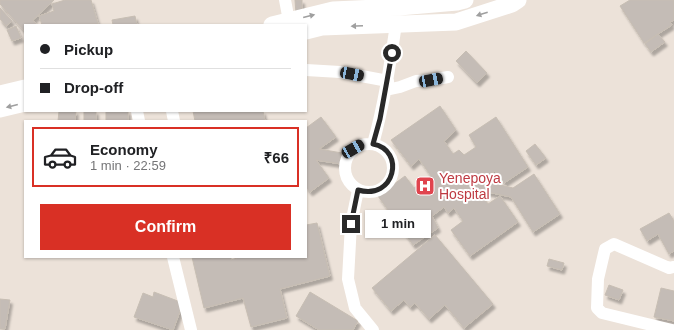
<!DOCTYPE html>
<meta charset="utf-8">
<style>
body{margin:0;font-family:Helvetica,sans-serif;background:#f6f6f6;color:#202124;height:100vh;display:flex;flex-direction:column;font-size:15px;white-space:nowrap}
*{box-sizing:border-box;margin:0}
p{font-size:13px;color:#757577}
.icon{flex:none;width:22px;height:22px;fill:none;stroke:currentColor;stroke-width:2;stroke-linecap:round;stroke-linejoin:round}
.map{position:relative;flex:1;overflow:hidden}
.sheet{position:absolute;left:24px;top:120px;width:283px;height:138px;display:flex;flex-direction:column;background:#fff;border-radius:0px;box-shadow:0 1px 3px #0004}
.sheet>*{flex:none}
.guide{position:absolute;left:24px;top:24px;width:283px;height:88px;border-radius:0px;box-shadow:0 1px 3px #0004;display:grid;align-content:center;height:88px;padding:0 16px;background:#fff}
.end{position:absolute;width:18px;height:18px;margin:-9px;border:5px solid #292929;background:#fff;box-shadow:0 0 0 2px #fff}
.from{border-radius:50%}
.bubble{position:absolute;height:28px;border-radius:0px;background:#fff;box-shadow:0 1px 3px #0004;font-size:13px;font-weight:700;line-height:28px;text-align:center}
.car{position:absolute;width:12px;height:24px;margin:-12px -6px;border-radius:5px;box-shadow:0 0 3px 1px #0007;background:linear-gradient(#222 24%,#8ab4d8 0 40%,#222 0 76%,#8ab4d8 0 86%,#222 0)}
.guide b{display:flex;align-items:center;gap:14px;height:38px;font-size:15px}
.guide b+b{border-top:1px solid #e0e0e0}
.guide i{width:10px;height:10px;background:#202124}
ul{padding:7px 0 0;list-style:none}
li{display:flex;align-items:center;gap:12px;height:60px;margin:0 8px 6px;padding:0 8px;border:2px solid transparent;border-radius:0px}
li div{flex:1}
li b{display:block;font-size:15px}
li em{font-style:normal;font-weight:700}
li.selected{border-color:#d93025}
li>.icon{width:36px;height:36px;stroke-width:1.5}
.button{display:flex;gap:8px;margin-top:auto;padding:8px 16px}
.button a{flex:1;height:46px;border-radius:0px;background:#d93025;color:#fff;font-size:16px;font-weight:700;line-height:46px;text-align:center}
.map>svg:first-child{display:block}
</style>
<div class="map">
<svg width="674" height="330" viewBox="0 0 674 330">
<defs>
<filter id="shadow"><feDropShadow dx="2.5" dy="4" stdDeviation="1" flood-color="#0004"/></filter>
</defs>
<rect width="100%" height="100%" fill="#ece2d9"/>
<path fill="#c4bcb6" stroke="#c7beb3" filter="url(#shadow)" d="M 0,0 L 54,0 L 33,20 L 37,25 L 25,25 L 25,32 L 0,4 Z
M 65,0 L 91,0 L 98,24 L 42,25 L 39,16 L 54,11 L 52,4 Z
M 295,0 L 302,0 L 302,14 L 296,14 Z
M 630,0 L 674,0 L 674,20 L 670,22 L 672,25 L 644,43 L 620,6 Z
M 0,8 L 12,21 L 6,26 L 0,19 Z
M 135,16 L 137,25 L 113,25 L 112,20 Z
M 16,26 L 21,38 L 12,41 L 7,30 Z
M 658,34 L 665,42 L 651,52 L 645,44 Z
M 466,51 L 487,73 L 477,83 L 456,61 Z
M 440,106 L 456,130 L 444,141 L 453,154 L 459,150 L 464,155 L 476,147 L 469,135 L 496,117 L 528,167 L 504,183 L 495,171 L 480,180 L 513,188 L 534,174 L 560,214 L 533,232 L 511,197 L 478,190 L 488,204 L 500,196 L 518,222 L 470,256 L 451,230 L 463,221 L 454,208 L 448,213 L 444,207 L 432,216 L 438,228 L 413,245 L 378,196 L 405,176 L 414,188 L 431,176 L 419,159 L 411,166 L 391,140 Z
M 59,111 L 76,111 L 75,121 L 58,121 Z
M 84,111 L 96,111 L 96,121 L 84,121 Z
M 106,111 L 128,111 L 128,121 L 106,121 Z
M 193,111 L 263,111 L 265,121 L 195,121 Z
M 321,117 L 336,137 L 319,149 L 342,153 L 341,164 L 316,160 L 329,178 L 310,192 L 306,187 L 306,128 Z
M 535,144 L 546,158 L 536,165 L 526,151 Z
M 669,213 L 674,221 L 674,251 L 669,254 L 658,234 L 647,241 L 640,229 Z
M 317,223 L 330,276 L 280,289 L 287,318 L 251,327 L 243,298 L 204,308 L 192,257 L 231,257 L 231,260 L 240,257 L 306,257 L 306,225 Z
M 435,235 L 493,304 L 464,328 L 445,305 L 429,319 L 415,303 L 410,307 L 404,300 L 391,311 L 372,288 Z
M 549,259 L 564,263 L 562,270 L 547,266 Z
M 609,285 L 623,290 L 619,300 L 605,295 Z
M 661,288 L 674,291 L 674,321 L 654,317 Z
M 154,292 L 183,303 L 173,330 L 134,317 L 143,293 L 153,297 Z
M 310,292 L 358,321 L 353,330 L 319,330 L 296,316 Z
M 0,299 L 10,300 L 5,329 L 0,329 Z"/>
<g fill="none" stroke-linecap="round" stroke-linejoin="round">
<path stroke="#fff" stroke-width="12" d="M 285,0 L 289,21
M 306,70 L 340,72 L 388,81
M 386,90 L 400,87 L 416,81 L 431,80 L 448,77
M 137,111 L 139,121
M 172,111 L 174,121
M345 168a24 24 0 1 1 48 0a24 24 0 1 1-48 0Z
M 373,144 C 384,105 390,65 396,24
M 358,190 L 351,224 L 348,279 L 355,308 L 373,330
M 173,257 L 191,330
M 672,330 L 602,313 L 597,308 L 598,279 L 605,249 L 614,244 L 669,268 L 674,267"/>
<path stroke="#fff" stroke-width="17" d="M 272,25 L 333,10 L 399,7 L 457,2 L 465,0
M 306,31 L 322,27 L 456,22 L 512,4 L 518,0
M 0,94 L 25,88
M 0,109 L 25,103"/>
</g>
<defs><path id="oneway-solid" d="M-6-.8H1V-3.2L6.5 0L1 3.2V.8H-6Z"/></defs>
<g fill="#9f9f9f">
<use href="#oneway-solid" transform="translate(482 14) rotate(162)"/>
<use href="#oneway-solid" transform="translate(309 16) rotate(-14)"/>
<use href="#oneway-solid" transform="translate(357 26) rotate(178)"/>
<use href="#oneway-solid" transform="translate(12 106) rotate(166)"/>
</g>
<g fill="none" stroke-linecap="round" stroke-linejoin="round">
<path stroke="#292929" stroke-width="5" d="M 351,224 L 358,190 C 395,201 406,150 373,144 L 380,119 L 392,53"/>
</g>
<defs>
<g id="hospital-square" transform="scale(1)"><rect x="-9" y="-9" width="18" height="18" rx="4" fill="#e0444e" stroke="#fff"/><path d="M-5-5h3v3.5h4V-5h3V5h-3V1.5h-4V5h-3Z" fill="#fff"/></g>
</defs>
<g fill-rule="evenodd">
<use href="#hospital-square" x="425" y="186"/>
</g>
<g text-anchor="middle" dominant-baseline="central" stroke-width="4" stroke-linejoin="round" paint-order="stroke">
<g font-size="14" fill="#be3a42" stroke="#fff" text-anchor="start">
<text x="439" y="178">Yenepoya<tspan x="439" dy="16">Hospital</tspan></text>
</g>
</g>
</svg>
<i class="end from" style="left:392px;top:53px"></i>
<i class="end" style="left:351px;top:224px"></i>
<div class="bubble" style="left:365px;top:210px;width:66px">1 min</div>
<i class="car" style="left:352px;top:74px;rotate:101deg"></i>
<i class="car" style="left:431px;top:80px;rotate:79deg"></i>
<i class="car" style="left:353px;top:149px;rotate:60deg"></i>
<div class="guide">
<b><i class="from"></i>Pickup</b>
<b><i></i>Drop-off</b>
</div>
<section class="sheet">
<ul>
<li class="selected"><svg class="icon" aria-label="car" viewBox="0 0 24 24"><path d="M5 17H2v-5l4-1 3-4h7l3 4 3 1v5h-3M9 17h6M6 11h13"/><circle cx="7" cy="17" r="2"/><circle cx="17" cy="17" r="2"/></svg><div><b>Economy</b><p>1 min · 22:59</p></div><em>₹66</em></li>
</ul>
<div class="button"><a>Confirm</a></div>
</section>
</div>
